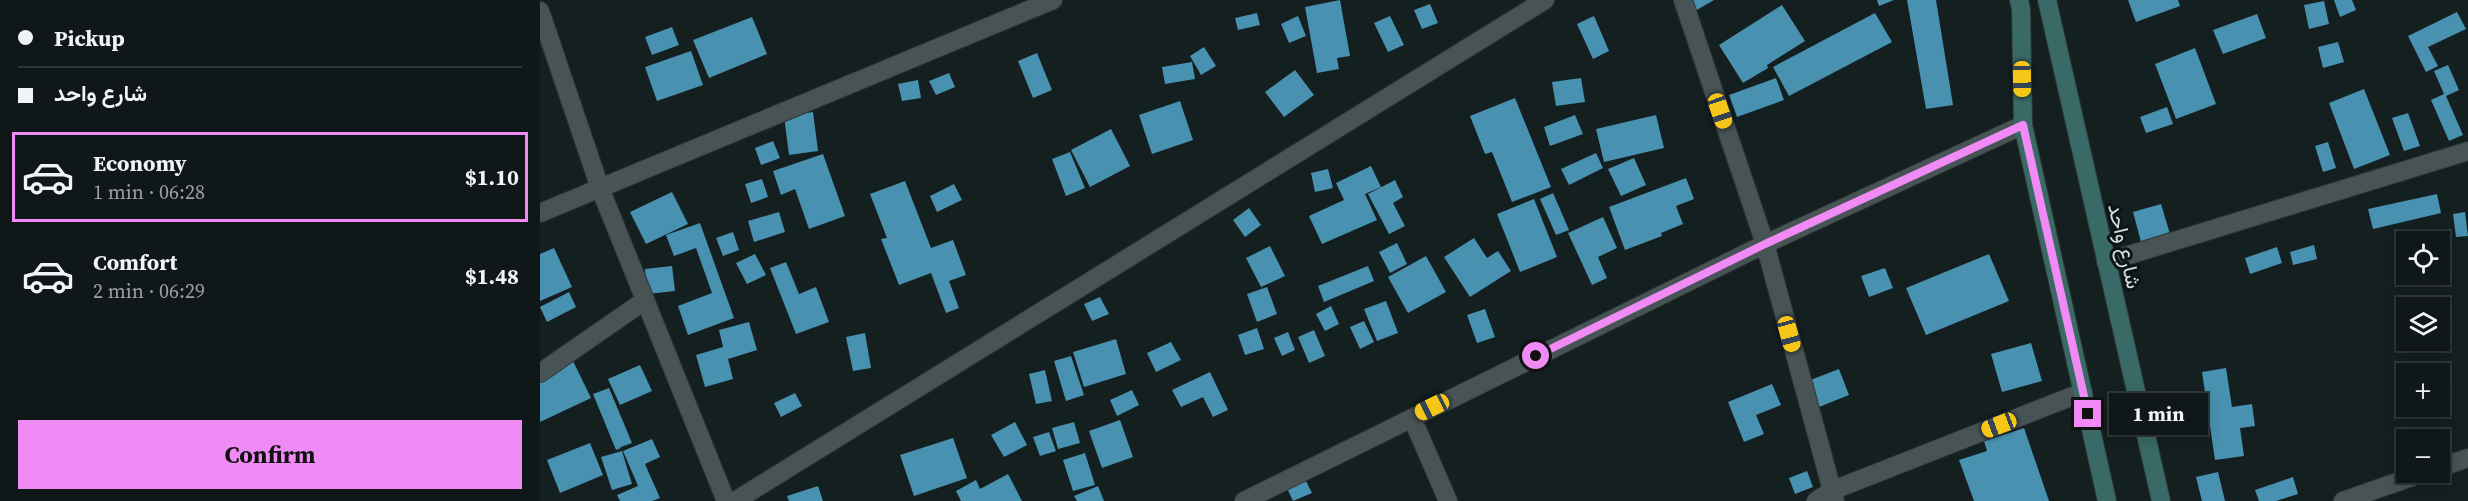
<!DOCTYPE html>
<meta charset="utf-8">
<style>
body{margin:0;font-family:"Source Serif 4",Vazirmatn,serif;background:#1d2425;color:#f1f3f6;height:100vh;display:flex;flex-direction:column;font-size:22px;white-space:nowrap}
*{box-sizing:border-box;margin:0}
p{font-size:20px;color:#9b9fa2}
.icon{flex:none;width:33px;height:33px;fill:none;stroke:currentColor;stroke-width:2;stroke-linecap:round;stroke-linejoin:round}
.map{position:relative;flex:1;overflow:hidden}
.details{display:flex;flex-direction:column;background:#0f1718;width:540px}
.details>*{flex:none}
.hud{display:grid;align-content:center;height:132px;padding:0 18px;background:#0f1718}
.tools{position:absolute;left:1856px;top:231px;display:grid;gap:12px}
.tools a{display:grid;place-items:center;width:54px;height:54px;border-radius:0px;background:#0f1718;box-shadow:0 3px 15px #0003,0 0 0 2px #2f3637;font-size:30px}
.end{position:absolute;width:27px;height:27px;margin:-14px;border:8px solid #f08bf5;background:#111;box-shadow:0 0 0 3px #111}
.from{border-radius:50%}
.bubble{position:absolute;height:42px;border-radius:0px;background:#0f1718;box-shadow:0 3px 15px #0003,0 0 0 2px #2f3637;font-size:20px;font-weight:700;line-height:42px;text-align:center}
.car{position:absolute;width:18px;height:36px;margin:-18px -9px;border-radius:8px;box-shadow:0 0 4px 2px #0007;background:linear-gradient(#f5c518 24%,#345 0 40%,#f5c518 0 76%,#345 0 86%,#f5c518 0)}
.hud b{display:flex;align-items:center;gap:21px;height:57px;font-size:22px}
.hud b+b{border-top:2px solid #2f3637}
.hud i{width:15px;height:15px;background:#f1f3f6}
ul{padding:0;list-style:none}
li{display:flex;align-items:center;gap:18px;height:90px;margin:0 12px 9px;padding:0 6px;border:3px solid transparent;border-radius:0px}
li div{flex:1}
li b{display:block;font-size:22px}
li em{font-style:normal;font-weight:700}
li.current{border-color:#f08bf5}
li>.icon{width:54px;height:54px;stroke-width:1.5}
.cta{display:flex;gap:12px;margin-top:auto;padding:12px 18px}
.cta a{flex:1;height:69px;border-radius:0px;background:#f08bf5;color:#111;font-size:24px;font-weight:700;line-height:69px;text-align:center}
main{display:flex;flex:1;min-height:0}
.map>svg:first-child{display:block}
</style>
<main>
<section class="details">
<div class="hud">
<b><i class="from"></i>Pickup</b>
<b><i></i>شارع واحد</b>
</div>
<ul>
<li class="current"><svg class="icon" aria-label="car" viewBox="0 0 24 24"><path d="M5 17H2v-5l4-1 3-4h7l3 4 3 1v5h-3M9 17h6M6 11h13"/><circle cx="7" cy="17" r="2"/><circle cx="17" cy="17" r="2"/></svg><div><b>Economy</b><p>1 min · 06:28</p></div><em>$1.10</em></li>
<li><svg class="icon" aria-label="car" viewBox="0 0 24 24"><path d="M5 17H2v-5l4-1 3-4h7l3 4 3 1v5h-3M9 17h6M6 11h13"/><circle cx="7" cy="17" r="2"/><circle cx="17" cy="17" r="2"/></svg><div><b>Comfort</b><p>2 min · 06:29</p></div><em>$1.48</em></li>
</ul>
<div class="cta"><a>Confirm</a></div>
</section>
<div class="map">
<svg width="1928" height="501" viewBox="0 0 1928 501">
<rect width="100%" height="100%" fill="#141f20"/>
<path fill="#4991b1" d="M 800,0 L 810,56 L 797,58 L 799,69 L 777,73 L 765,7 Z
M 1149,0 L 1174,0 L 1155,11 Z
M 1337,0 L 1354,0 L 1339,6 Z
M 1367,0 L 1396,0 L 1413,105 L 1386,109 Z
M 1588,0 L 1638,0 L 1640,6 L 1596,22 Z
M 1794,0 L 1812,0 L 1816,10 L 1800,17 Z
M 1784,1 L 1789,24 L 1769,29 L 1764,5 Z
M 890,4 L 898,23 L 882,29 L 874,10 Z
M 1242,5 L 1265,41 L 1227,65 L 1228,68 L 1203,83 L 1179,45 Z
M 1917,12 L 1926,29 L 1888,47 L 1898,66 L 1886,72 L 1868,36 Z
M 717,13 L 720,25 L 698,30 L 695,18 Z
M 1335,13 L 1352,42 L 1249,96 L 1233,67 Z
M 1717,14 L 1726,38 L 1683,54 L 1673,30 Z
M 758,16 L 766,36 L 749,43 L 741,24 Z
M 850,16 L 864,45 L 848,52 L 834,23 Z
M 1054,16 L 1069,51 L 1053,59 L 1037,24 Z
M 212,17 L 227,54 L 169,78 L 153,40 Z
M 132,27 L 139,45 L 112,55 L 105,37 Z
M 1798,42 L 1804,62 L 1783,68 L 1778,47 Z
M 664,47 L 676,66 L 661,75 L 650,56 Z
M 1655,48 L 1676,104 L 1636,119 L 1615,64 Z
M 151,51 L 163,85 L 117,101 L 105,67 Z
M 497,53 L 512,90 L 493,98 L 478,61 Z
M 652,62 L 655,79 L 625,84 L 622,67 Z
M 1908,65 L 1919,90 L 1906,96 L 1923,135 L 1909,141 L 1891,100 L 1904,94 L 1894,71 Z
M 755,70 L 774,95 L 744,117 L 725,92 Z
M 409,73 L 415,87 L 396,95 L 389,81 Z
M 1041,78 L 1045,102 L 1016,106 L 1012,82 Z
M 1236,78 L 1244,100 L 1197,117 L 1189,95 Z
M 378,80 L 381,98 L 362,101 L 358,84 Z
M 1824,89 L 1850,155 L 1814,169 L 1789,103 Z
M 975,98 L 1011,187 L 972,202 L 952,152 L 945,154 L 930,116 Z
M 640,101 L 653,140 L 612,154 L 599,115 Z
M 1627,107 L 1633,124 L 1606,133 L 1600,117 Z
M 273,112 L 278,151 L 249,155 L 244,116 Z
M 1868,113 L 1880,146 L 1864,151 L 1852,118 Z
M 1035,115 L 1043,134 L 1010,146 L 1004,127 Z
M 1116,115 L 1124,148 L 1064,162 L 1056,129 Z
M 571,129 L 590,166 L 550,187 L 531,150 Z
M 233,141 L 240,158 L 221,165 L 215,148 Z
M 1788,142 L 1796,168 L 1783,172 L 1775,146 Z
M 530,152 L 545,188 L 526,196 L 512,159 Z
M 1056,153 L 1063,168 L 1029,185 L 1021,169 Z
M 283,154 L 305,216 L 269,229 L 255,189 L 241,195 L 233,171 Z
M 1094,158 L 1106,185 L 1081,196 L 1068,169 Z
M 831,166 L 841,187 L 825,194 L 837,220 L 782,244 L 769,216 L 804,200 L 796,183 Z
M 788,169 L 793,188 L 775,192 L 771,173 Z
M 1146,178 L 1154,199 L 1136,206 L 1143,224 L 1121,233 L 1122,236 L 1085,250 L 1069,207 Z
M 222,179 L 228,197 L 211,203 L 205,184 Z
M 855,180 L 863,197 L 853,203 L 865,226 L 849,234 L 828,194 Z
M 365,181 L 391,248 L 413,240 L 426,275 L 409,281 L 419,308 L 406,313 L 391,273 L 359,285 L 341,239 L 347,238 L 330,194 Z
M 414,184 L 422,200 L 397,212 L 390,196 Z
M 132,192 L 148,224 L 106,244 L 90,212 Z
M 1013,193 L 1029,230 L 1016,235 L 1000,199 Z
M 1897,194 L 1901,213 L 1833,229 L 1828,209 Z
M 994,199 L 1017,257 L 980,272 L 957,214 Z
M 1621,204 L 1630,234 L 1601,242 L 1593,212 Z
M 709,208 L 721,225 L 705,237 L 693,220 Z
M 239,212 L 245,232 L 214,242 L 208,221 Z
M 1925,212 L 1928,236 L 1916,237 L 1913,214 Z
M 1063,217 L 1077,248 L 1058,257 L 1067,278 L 1052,285 L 1028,233 Z
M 160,223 L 194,318 L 148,335 L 138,306 L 172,293 L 156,248 L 134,256 L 126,235 Z
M 193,232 L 199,250 L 183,256 L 176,238 Z
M 934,238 L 947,258 L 958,251 L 971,271 L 930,297 L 904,257 Z
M 857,243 L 867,264 L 850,273 L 839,252 Z
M 1774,245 L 1777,259 L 1753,265 L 1750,252 Z
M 730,246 L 745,276 L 721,287 L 706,258 Z
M 1737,247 L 1742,263 L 1710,274 L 1705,258 Z
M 14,248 L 32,287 L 0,301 L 0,254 Z
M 215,254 L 226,275 L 207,284 L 196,263 Z
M 1449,254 L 1469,301 L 1386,335 L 1366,288 Z
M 886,256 L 906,292 L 868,313 L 848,277 Z
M 246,262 L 259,294 L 276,287 L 289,322 L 256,334 L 230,268 Z
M 132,266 L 135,291 L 107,294 L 105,269 Z
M 828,266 L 834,281 L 784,302 L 778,286 Z
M 1345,268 L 1353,288 L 1329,297 L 1321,276 Z
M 727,287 L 737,314 L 717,322 L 707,294 Z
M 29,292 L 36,307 L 7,322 L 0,307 Z
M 560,297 L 569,314 L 552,321 L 544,304 Z
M 846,301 L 858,333 L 837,341 L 824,309 Z
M 791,306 L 799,324 L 785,331 L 776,314 Z
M 945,309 L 955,337 L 937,343 L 927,315 Z
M 824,321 L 834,342 L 820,349 L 810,327 Z
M 209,322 L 217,350 L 188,359 L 193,379 L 165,387 L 156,355 L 183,347 L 179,330 Z
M 717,328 L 724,349 L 705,355 L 698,335 Z
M 774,330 L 785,356 L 769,363 L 758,337 Z
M 748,332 L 755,350 L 742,356 L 734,338 Z
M 325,333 L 331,368 L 313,371 L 306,337 Z
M 576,339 L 586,374 L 544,387 L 533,352 Z
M 631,342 L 641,360 L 616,372 L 607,353 Z
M 1491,343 L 1502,381 L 1462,392 L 1451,354 Z
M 531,356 L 544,395 L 526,401 L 514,361 Z
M 33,361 L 51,398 L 0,422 L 0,376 Z
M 100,365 L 112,391 L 80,405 L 68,379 Z
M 1686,368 L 1692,407 L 1712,404 L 1715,426 L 1700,428 L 1704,456 L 1675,460 L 1662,372 Z
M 1299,369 L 1309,395 L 1279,407 L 1268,381 Z
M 505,370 L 512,401 L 496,404 L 489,374 Z
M 670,372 L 688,410 L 673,417 L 663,397 L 641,407 L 632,390 Z
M 1232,384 L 1241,405 L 1216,415 L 1224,434 L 1204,442 L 1188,402 Z
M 69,388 L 92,443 L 81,447 L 80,446 L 81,448 L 76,450 L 53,394 Z
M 592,390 L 599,405 L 577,416 L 570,400 Z
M 255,393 L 262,406 L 241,417 L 234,403 Z
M 580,420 L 593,457 L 562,468 L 549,431 Z
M 475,422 L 487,445 L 464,457 L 451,435 Z
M 534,422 L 540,443 L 518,449 L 512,428 Z
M 1484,428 L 1509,501 L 1434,501 L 1419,460 L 1447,451 L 1444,441 Z
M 509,432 L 516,451 L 500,456 L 493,437 Z
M 413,438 L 427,478 L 374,496 L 360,455 Z
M 112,439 L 120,457 L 105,464 L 120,498 L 112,501 L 80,501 L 77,495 L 98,486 L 83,451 Z
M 50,443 L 63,475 L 20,493 L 7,460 Z
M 82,451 L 92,484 L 72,490 L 61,457 Z
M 545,453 L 555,485 L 533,491 L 523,460 Z
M 1267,471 L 1273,487 L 1255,494 L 1249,478 Z
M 1678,472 L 1685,501 L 1662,501 L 1656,477 Z
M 468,474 L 482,501 L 421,501 L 416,491 L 436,480 L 440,489 Z
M 764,477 L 772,493 L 753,501 L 746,486 Z
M 1753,477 L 1758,494 L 1736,501 L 1719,501 L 1715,490 Z
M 278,486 L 283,501 L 249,501 L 247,496 Z
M 558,486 L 564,501 L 537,501 L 534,496 Z"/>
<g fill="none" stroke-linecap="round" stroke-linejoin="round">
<g stroke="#313739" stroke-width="20">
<path id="street" d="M 1143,0 L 1225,244 L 1295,501
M 0,11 L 60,188 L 186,501
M 0,213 L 513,0
M 1566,262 L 1928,151
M 0,373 L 104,301
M 872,418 L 908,501
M 1899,468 L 1928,458
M 195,501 L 1005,0
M 704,501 L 1225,244 L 1483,125
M 1276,501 L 1291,491 L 1543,392
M 1803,501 L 1886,472"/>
</g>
<g stroke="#313739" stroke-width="20">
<path id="secondary" d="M 1479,0 L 1481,9 L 1483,125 L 1567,501
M 1507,0 L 1621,501"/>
</g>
<use href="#street" stroke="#475354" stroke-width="18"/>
<use href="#secondary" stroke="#3a6a66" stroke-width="18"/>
</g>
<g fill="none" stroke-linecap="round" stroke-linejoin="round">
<path stroke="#f08bf5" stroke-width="8" d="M 996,356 L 1225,244 L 1483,125 L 1548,414"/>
</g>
<g text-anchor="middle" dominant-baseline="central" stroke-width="6" stroke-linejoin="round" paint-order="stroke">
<g font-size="21" fill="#d6ddde" stroke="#0b1517">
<text transform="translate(1585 246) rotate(77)">شارع واحد</text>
</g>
</g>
</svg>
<div class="tools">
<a><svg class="icon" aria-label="locate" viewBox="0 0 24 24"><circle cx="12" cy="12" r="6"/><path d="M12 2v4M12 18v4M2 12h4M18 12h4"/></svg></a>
<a><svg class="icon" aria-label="layers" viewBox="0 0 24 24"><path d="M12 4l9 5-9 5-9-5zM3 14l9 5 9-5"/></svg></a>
<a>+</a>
<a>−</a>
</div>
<i class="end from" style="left:996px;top:356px"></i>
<i class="end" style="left:1548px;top:414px"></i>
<div class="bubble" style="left:1569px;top:393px;width:99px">1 min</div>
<i class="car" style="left:1482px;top:79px;rotate:179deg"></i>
<i class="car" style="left:1180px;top:111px;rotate:161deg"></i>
<i class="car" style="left:1249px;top:334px;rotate:165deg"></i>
<i class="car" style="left:892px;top:407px;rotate:244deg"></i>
<i class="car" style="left:1459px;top:425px;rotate:249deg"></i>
</div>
</main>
